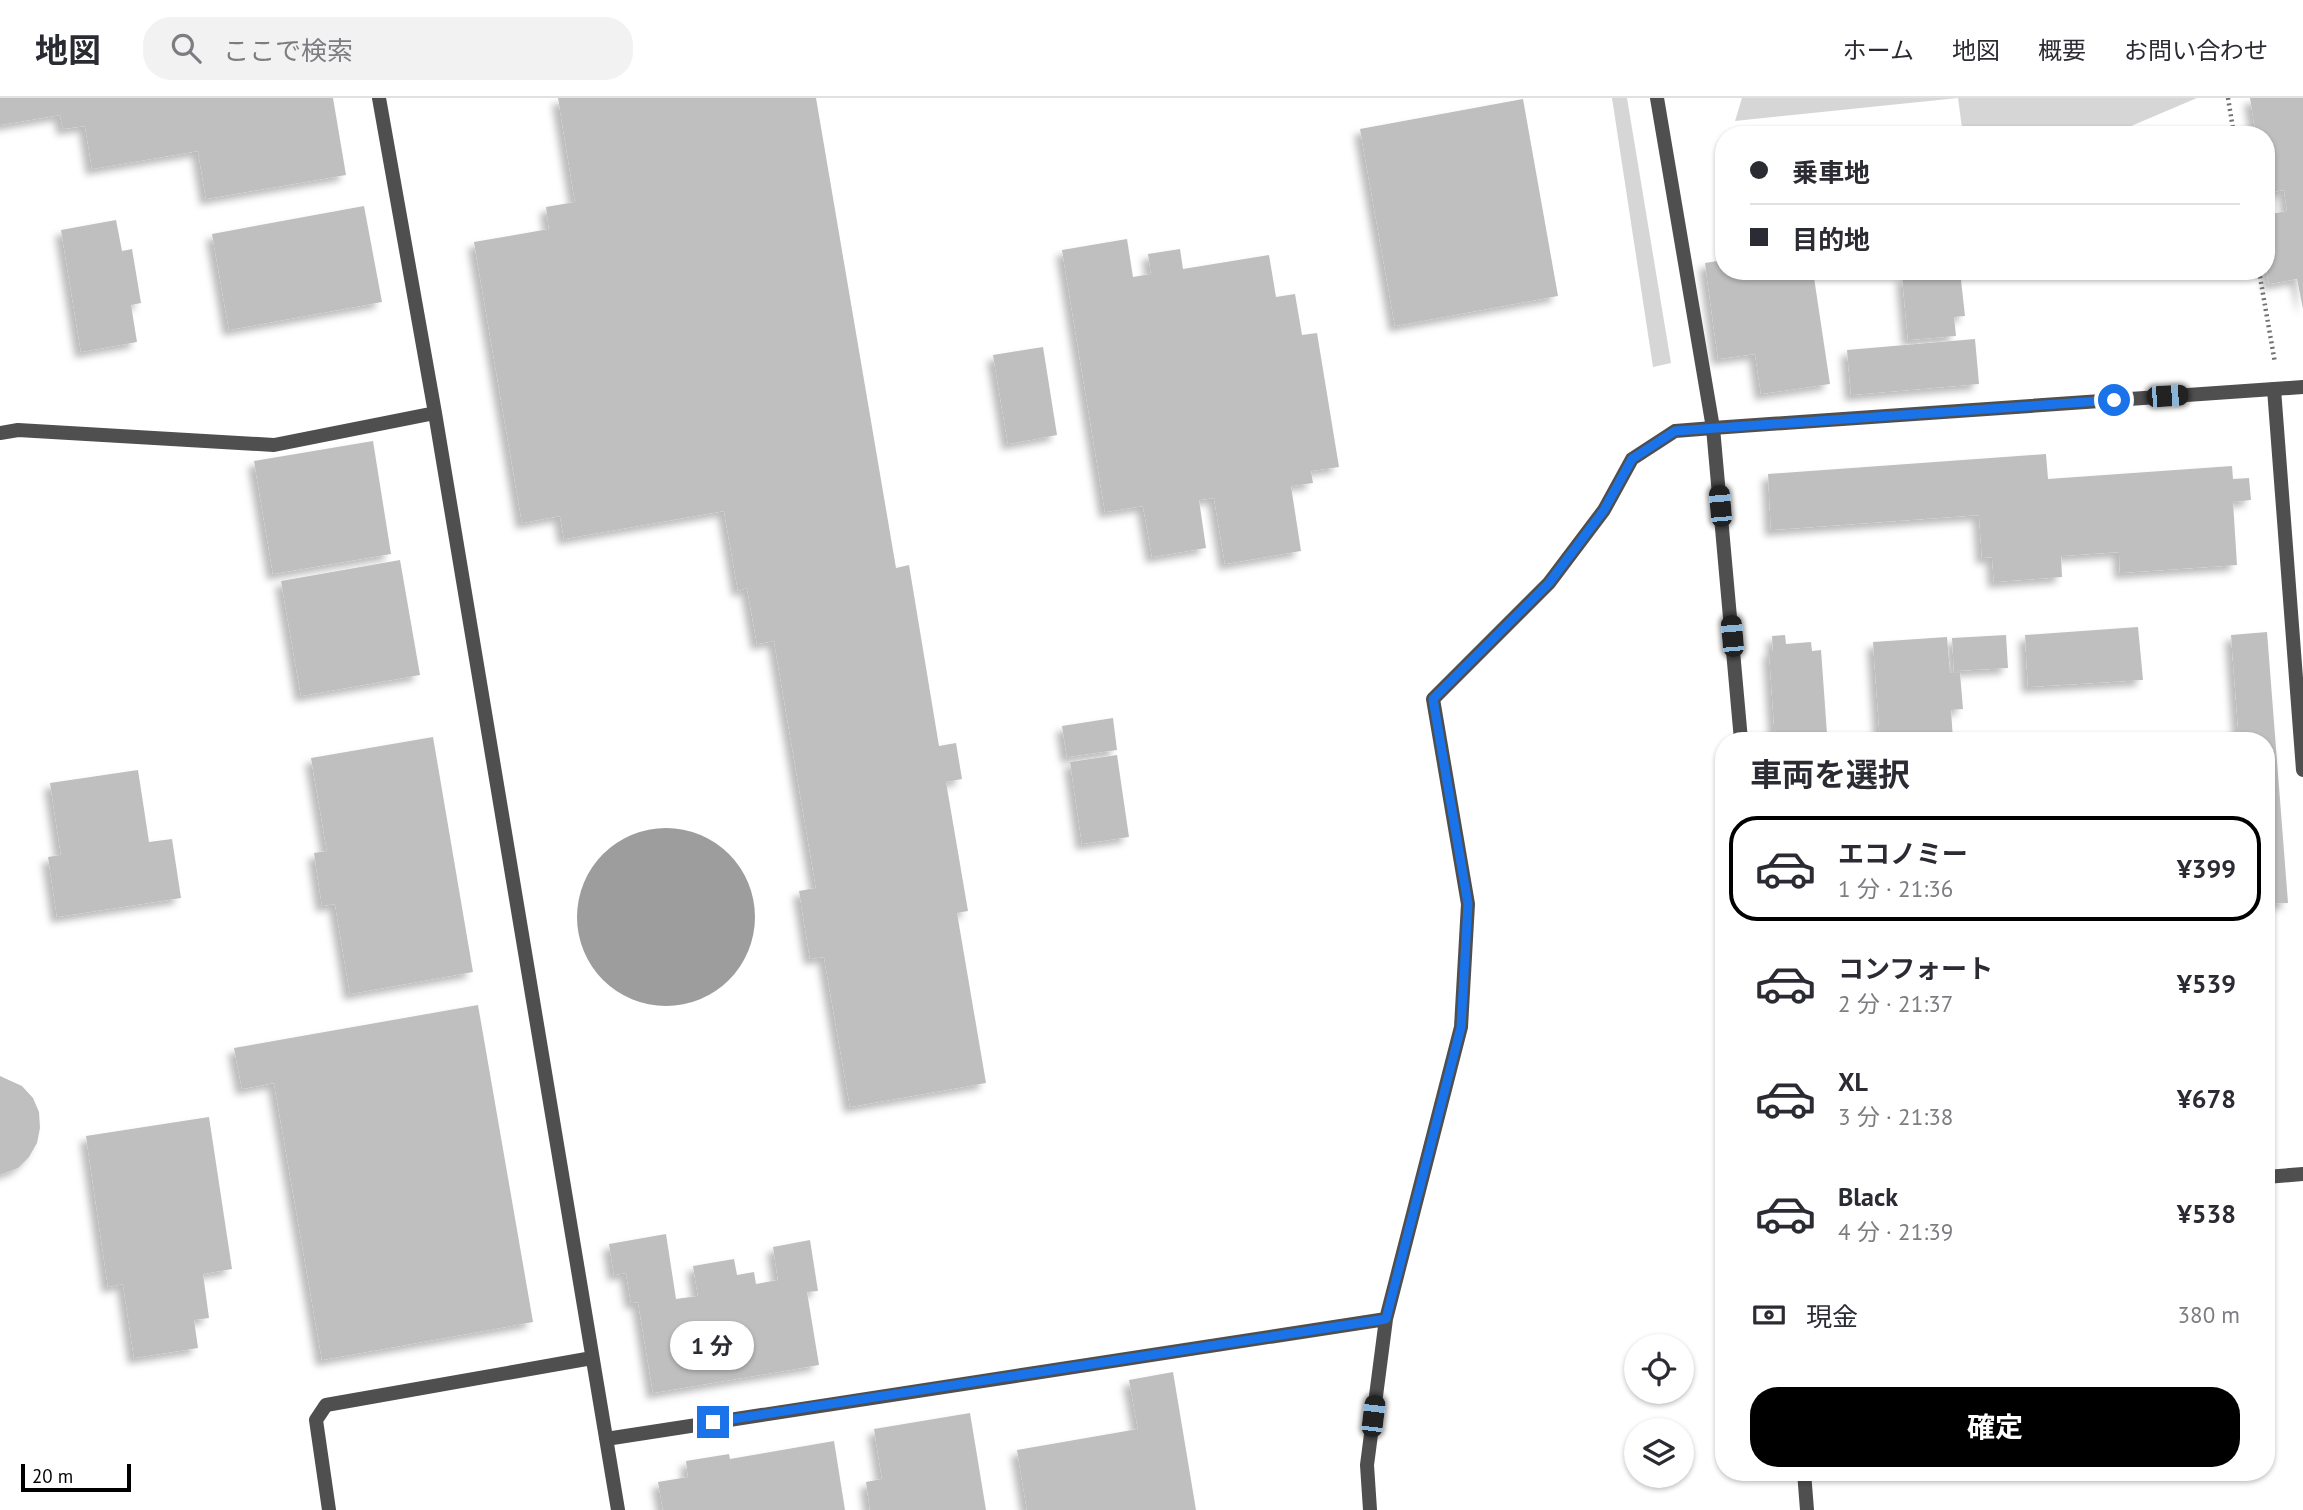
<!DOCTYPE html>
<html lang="ja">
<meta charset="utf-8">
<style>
body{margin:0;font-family:"PT Sans","Noto Sans JP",sans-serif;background:#f2f2f3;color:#2b2b33;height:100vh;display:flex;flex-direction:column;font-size:26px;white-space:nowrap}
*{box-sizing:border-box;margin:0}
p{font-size:23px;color:#7c7c81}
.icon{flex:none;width:38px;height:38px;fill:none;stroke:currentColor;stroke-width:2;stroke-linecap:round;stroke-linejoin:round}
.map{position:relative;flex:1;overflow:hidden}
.drawer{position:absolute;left:1715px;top:634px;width:560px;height:749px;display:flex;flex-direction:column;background:#fff;border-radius:28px;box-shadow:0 2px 5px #0004}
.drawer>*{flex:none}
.banner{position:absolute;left:1715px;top:28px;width:560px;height:154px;border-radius:28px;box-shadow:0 2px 5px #0004;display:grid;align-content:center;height:154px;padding:0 35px;background:#fff}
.fabs{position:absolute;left:1624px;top:1236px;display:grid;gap:14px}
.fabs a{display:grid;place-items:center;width:70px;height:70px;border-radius:50%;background:#fff;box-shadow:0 2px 5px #0004;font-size:35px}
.scale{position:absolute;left:21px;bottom:18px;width:110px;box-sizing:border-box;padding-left:7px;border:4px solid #000;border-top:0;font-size:19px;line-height:24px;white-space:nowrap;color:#000;-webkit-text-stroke:5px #fff;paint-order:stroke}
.end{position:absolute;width:32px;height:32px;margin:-16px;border:9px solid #1a73e8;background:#fff;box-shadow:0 0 0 4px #fff}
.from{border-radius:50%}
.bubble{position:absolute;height:49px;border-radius:24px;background:#fff;box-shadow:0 2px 5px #0004;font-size:23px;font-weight:700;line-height:49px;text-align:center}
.car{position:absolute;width:21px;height:42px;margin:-21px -10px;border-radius:9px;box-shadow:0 0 5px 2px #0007;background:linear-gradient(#222 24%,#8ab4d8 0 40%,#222 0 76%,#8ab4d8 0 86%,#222 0)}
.banner b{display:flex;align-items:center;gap:24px;height:66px;font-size:26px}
.banner b+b{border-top:2px solid #e1e1e2}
.banner i{width:18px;height:18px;background:#2b2b33}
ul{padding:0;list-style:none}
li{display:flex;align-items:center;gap:21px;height:105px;margin:0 14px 10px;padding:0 21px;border:4px solid transparent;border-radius:28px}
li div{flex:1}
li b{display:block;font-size:26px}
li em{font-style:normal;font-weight:700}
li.active{border-color:#000}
li>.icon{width:63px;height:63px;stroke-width:1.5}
h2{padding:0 35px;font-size:32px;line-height:84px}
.pay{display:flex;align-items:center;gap:18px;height:77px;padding:0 35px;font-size:26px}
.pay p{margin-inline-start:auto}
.button{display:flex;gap:14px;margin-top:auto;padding:14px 35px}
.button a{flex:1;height:80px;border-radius:28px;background:#000;color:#fff;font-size:28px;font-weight:700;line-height:80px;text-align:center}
header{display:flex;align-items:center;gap:42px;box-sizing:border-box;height:98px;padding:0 35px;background:#fff;border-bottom:2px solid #e1e1e2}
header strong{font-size:33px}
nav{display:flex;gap:38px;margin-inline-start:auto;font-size:24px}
.search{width:490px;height:63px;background:#f2f2f3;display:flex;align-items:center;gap:18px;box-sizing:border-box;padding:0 24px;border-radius:28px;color:#7c7c81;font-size:26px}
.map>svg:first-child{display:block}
</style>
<header>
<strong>地図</strong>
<div class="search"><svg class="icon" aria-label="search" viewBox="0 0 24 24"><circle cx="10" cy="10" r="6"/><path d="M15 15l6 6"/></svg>ここで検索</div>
<nav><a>ホーム</a><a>地図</a><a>概要</a><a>お問い合わせ</a></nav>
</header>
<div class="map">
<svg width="2303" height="1412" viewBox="0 0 2303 1412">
<defs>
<filter id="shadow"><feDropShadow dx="-6" dy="6" stdDeviation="3.5" flood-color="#0004"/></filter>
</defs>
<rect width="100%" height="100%" fill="#fff"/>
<path fill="#d6d6d6" d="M 1612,0 L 1627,0 L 1671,265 L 1653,269 Z
M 1742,0 L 2197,0 L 2110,37 L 1963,37 L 1958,0 L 1735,23 Z"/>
<path fill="#9d9d9d" d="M577 819a89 89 0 1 1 178 0a89 89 0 1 1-178 0Z"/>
<path fill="#bfbfbf" filter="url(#shadow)" d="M 0,0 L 333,0 L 346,77 L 206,101 L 198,53 L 92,71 L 85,28 L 63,31 L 60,17 L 0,27 Z
M 558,0 L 816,0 L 896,470 L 909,467 L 939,648 L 956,645 L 962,681 L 946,684 L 968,813 L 957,815 L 986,985 L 850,1009 L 824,859 L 810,861 L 799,793 L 816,790 L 774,543 L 757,546 L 747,490 L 738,493 L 724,413 L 564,441 L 560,418 L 522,425 L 474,144 L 549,131 L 546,109 L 575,104 Z
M 2250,0 L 2303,0 L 2303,211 L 2297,181 L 2269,186 L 2266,171 L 2266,117 L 2287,113 L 2284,92 L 2266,95 L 2266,37 L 2256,37 Z
M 1523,1 L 1558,198 L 1395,228 L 1360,31 Z
M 364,108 L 382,204 L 229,232 L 212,136 Z
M 116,122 L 122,153 L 132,151 L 141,205 L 131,207 L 137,244 L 81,254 L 61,132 Z
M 1127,141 L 1133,179 L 1151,176 L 1148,156 L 1180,151 L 1183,171 L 1269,157 L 1276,199 L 1295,196 L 1302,237 L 1317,235 L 1339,369 L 1311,373 L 1313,385 L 1291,388 L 1301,453 L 1225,466 L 1214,400 L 1199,402 L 1206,450 L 1152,459 L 1143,408 L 1105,414 L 1062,152 Z
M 1724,162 L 1724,173 L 1813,173 L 1830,286 L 1761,296 L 1755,256 L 1718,261 L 1705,165 Z
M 1948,173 L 1960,173 L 1965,218 L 1954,219 L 1956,238 L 1908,242 L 1902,178 Z
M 1975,241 L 1979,286 L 1851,297 L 1847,252 Z
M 1043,249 L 1057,337 L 1008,346 L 993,257 Z
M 373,343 L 391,456 L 273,476 L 254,363 Z
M 2046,356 L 2048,381 L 2232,368 L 2233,381 L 2249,380 L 2251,402 L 2233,404 L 2237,467 L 2120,475 L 2119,454 L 2061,458 L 2062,479 L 1994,484 L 1992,459 L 1982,460 L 1979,417 L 1771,432 L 1768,376 Z
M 400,462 L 420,577 L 301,598 L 281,483 Z
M 2138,529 L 2143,582 L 2028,589 L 2025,537 Z
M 2267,534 L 2288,805 L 2266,806 L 2266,642 L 2239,642 L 2231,537 Z
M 1785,537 L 1786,546 L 1811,544 L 1812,553 L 1821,552 L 1827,636 L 1835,635 L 1836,642 L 1775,642 L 1769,553 L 1773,553 L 1772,538 Z
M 2006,537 L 2008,570 L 1954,573 L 1952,540 Z
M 1947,539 L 1950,575 L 1960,575 L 1963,611 L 1951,612 L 1953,642 L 1880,642 L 1873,544 Z
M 1113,620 L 1117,652 L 1067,659 L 1062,628 Z
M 433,639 L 473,874 L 350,896 L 335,806 L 322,808 L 314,755 L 327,753 L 311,660 Z
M 1117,657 L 1129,739 L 1082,746 L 1070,664 Z
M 138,672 L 149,744 L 172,741 L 181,800 L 57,819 L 48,759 L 61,757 L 50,685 Z
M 478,907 L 533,1224 L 322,1262 L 274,985 L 242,991 L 234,950 Z
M 0,978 L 22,988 L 33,1000 L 39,1014 L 40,1030 L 37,1045 L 29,1059 L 18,1070 L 0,1077 Z
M 209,1019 L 232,1171 L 203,1176 L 209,1220 L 194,1222 L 198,1250 L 134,1260 L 123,1186 L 108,1189 L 86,1038 Z
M 666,1136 L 676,1201 L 698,1198 L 693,1168 L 734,1161 L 737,1177 L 754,1174 L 756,1186 L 778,1182 L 773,1149 L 810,1142 L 818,1193 L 807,1194 L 819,1267 L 653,1295 L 638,1204 L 631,1205 L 626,1175 L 614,1177 L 609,1146 Z
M 1173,1274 L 1196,1412 L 1027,1412 L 1017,1352 L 1138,1331 L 1129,1282 Z
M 970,1315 L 986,1412 L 870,1412 L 866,1384 L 882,1381 L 874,1331 Z
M 834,1343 L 845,1412 L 663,1412 L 658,1384 L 688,1379 L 686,1363 L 729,1356 L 730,1361 Z"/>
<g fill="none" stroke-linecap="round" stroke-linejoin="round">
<path stroke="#717171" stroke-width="4.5" stroke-dasharray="2 3.5" stroke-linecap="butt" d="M 2228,0 L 2234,37
M 2259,173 L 2275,265"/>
<path stroke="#4f4f4f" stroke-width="14" d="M 379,0 L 435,315 L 618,1412
M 0,335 L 18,332 L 274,347 L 435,315
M 606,1341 L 1386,1221
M 329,1412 L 316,1322 L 326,1307 L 592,1260
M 1370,1412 L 1367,1367 L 1386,1221 L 1461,929 L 1468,806 L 1433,601 L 1549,485 L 1604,412 L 1632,361 L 1675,333 L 1713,330"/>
<path stroke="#4f4f4f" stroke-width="14" d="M 1657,0 L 1713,330
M 2274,291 L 2303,672
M 2266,1079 L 2303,1076"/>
<path stroke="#4f4f4f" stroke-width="14" d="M 1741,642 L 1713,330 L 2303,289
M 1804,1374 L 1807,1412"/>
</g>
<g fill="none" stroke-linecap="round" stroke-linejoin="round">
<path stroke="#1a73e8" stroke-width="9" d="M 713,1324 L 1386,1221 L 1461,929 L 1468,806 L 1433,601 L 1549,485 L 1604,412 L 1632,361 L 1675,333 L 2114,302"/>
</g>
</svg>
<div class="fabs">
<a><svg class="icon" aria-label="locate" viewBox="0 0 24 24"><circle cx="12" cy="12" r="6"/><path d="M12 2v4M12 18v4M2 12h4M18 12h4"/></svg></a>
<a><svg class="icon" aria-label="layers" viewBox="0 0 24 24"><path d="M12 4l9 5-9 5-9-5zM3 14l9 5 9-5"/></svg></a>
</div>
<div class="scale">20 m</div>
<i class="end from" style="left:2114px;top:302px"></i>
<i class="end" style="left:713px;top:1324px"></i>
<div class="bubble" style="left:670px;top:1223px;width:84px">1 分</div>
<i class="car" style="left:2167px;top:298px;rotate:86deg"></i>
<i class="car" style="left:1720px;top:408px;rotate:355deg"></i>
<i class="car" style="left:1732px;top:538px;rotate:355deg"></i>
<i class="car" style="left:1373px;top:1318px;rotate:7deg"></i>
<div class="banner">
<b><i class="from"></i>乗車地</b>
<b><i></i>目的地</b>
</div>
<section class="drawer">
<h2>車両を選択</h2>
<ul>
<li class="active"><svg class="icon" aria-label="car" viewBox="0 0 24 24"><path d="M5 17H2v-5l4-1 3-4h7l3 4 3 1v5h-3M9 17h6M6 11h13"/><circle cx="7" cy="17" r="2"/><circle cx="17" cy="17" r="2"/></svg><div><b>エコノミー</b><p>1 分 · 21:36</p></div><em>¥399</em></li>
<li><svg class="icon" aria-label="car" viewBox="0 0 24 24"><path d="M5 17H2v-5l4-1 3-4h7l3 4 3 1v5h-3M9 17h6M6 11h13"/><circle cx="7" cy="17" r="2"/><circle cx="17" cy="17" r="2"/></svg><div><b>コンフォート</b><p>2 分 · 21:37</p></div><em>¥539</em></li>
<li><svg class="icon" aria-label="car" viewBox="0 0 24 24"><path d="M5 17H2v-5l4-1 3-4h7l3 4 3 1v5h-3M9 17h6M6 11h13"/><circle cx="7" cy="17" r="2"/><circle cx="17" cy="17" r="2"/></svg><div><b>XL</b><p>3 分 · 21:38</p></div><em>¥678</em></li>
<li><svg class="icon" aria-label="car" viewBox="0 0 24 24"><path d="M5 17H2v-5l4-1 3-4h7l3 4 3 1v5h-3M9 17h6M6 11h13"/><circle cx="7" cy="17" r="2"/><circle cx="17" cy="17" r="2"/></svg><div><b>Black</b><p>4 分 · 21:39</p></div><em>¥538</em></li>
</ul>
<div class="pay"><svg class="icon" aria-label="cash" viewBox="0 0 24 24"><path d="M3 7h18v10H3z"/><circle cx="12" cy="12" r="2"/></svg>現金<p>380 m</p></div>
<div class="button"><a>確定</a></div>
</section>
</div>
